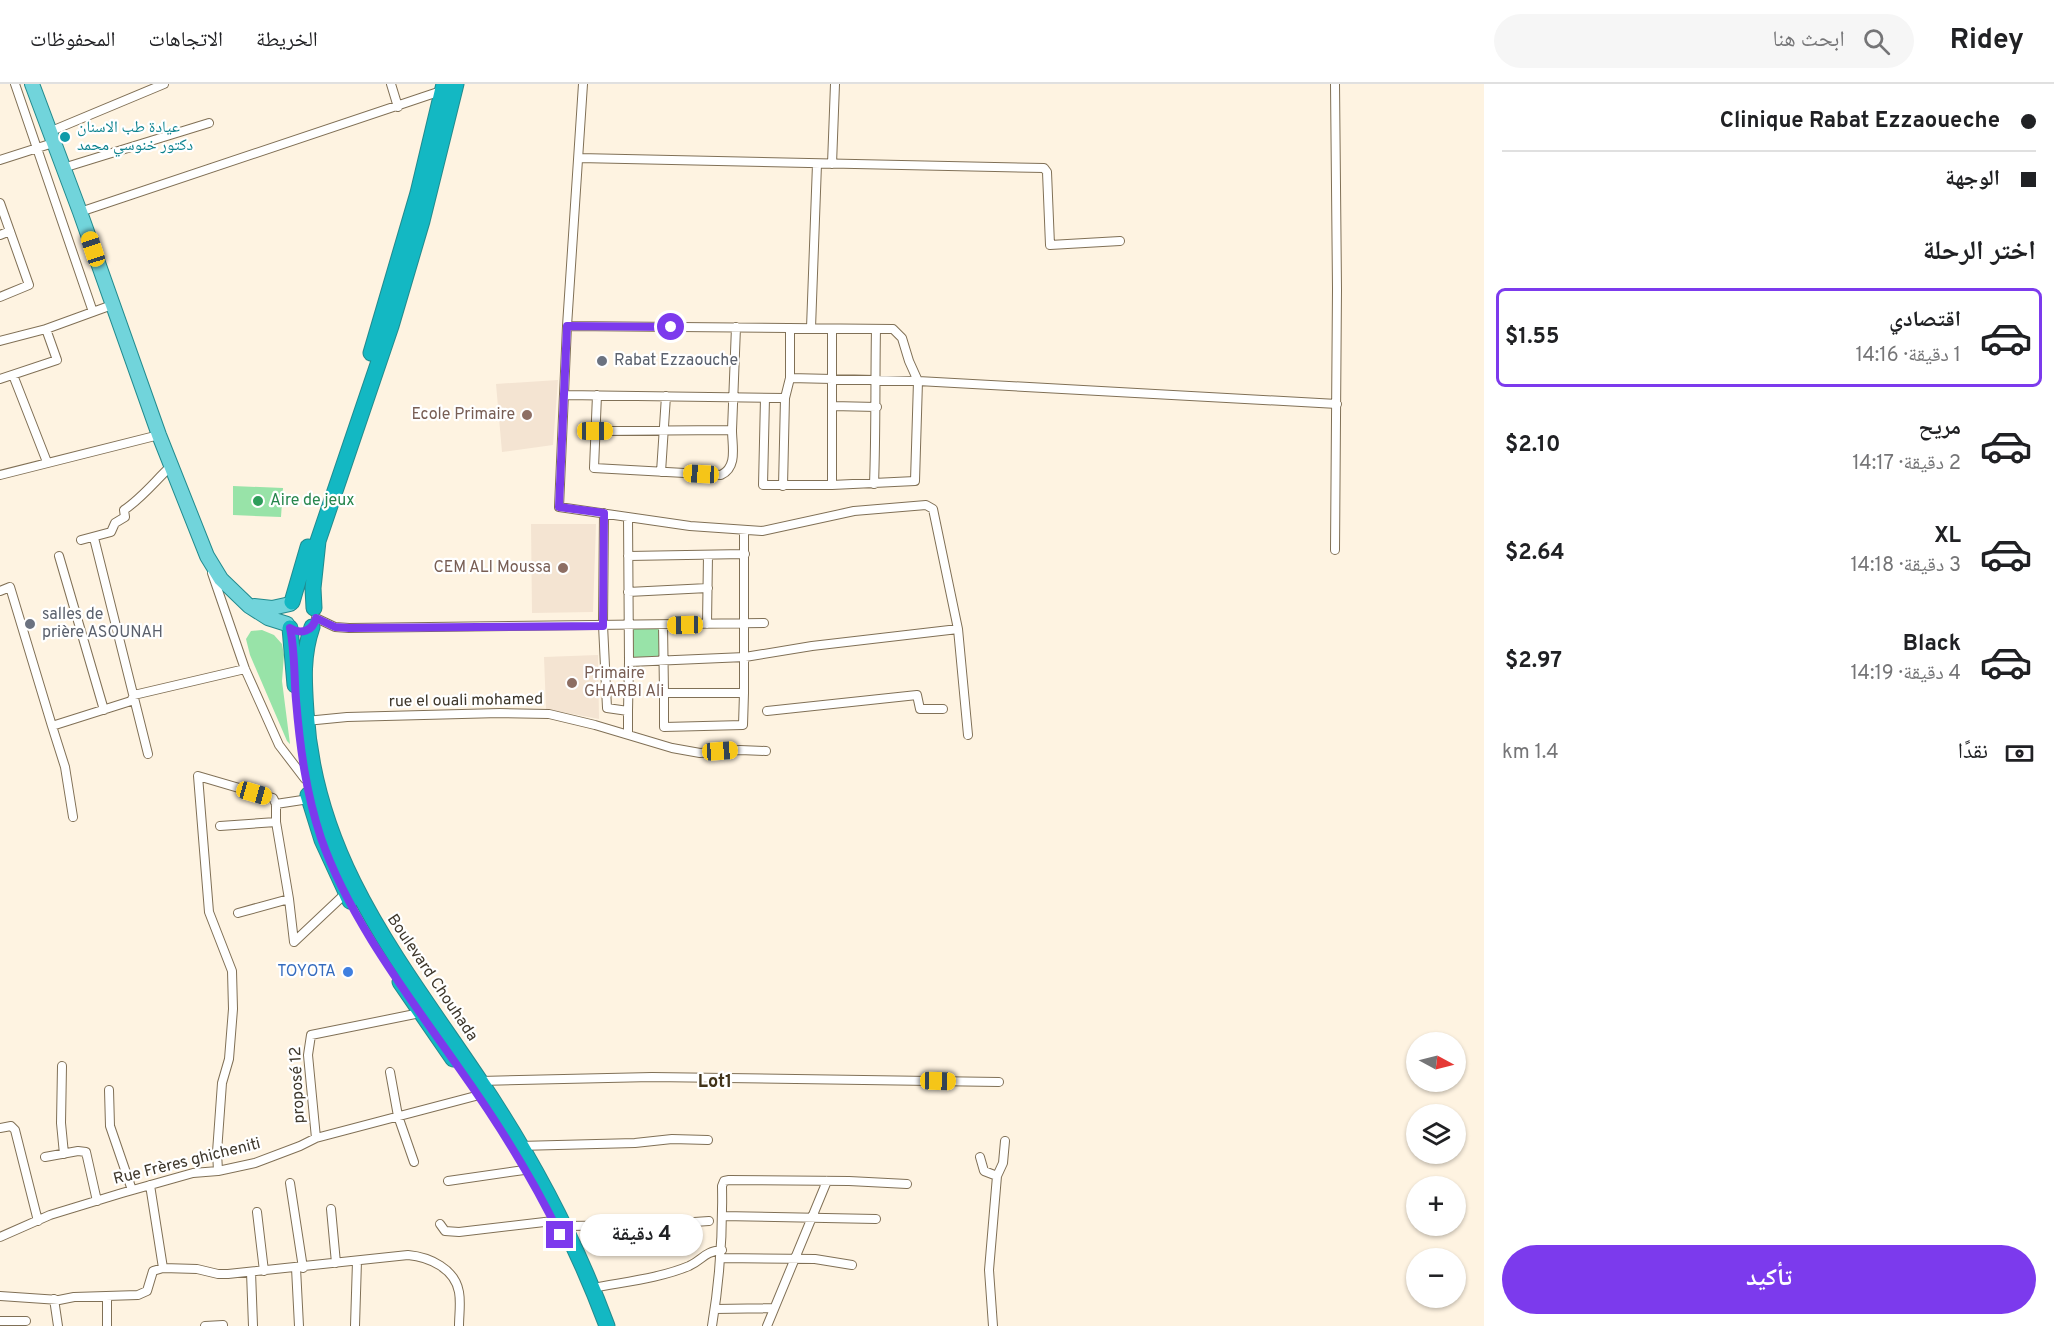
<!DOCTYPE html>
<html lang="ar">
<meta charset="utf-8">
<style>
body{margin:0;font-family:Overpass,"Noto Naskh Arabic",sans-serif;background:#f6f6f6;color:#202124;direction:rtl;height:100vh;display:flex;flex-direction:column;font-size:22px;white-space:nowrap}
*{box-sizing:border-box;margin:0}
p{font-size:20px;color:#757577}
.icon{flex:none;width:33px;height:33px;fill:none;stroke:currentColor;stroke-width:2;stroke-linecap:round;stroke-linejoin:round}
.map{position:relative;flex:1;overflow:hidden;direction:ltr}
.panel{display:flex;flex-direction:column;background:#fff;width:570px}
.panel>*{flex:none}
.guide{display:grid;align-content:center;height:132px;padding:0 18px;background:#fff}
.needle{width:39px;rotate:97deg}
.buttons{position:absolute;left:1406px;top:948px;display:grid;gap:12px}
.buttons a{display:grid;place-items:center;width:60px;height:60px;border-radius:50%;background:#fff;box-shadow:0 2px 4px #0004;font-size:30px}
.end{position:absolute;width:27px;height:27px;margin:-14px;border:8px solid #7c3aed;background:#fff;box-shadow:0 0 0 3px #fff}
.from{border-radius:50%}
.bubble{position:absolute;height:42px;border-radius:21px;background:#fff;box-shadow:0 2px 4px #0004;font-size:20px;font-weight:700;line-height:42px;text-align:center;direction:rtl}
.car{position:absolute;width:18px;height:36px;margin:-18px -9px;border-radius:8px;box-shadow:0 0 4px 2px #0007;background:linear-gradient(#f5c518 24%,#345 0 40%,#f5c518 0 76%,#345 0 86%,#f5c518 0)}
.guide b{display:flex;align-items:center;gap:21px;height:57px;font-size:22px}
.guide b+b{border-top:2px solid #e0e0e0}
.guide i{width:15px;height:15px;background:#202124}
ul{padding:0;list-style:none}
li{display:flex;align-items:center;gap:18px;height:99px;margin:0 12px 9px;padding:0 6px;border:3px solid transparent;border-radius:9px}
li div{flex:1}
li b{display:block;font-size:22px}
li em{font-style:normal;font-weight:700}
li.on{border-color:#7c3aed}
li>.icon{width:54px;height:54px;stroke-width:1.5}
h2{padding:0 18px;font-size:27px;line-height:72px}
.pay{display:flex;align-items:center;gap:15px;height:66px;padding:0 18px;font-size:22px}
.pay p{margin-inline-start:auto}
.button{display:flex;gap:12px;margin-top:auto;padding:12px 18px}
.button a{flex:1;height:69px;border-radius:36px;background:#7c3aed;color:#fff;font-size:24px;font-weight:700;line-height:69px;text-align:center}
header{display:flex;align-items:center;gap:36px;box-sizing:border-box;height:84px;padding:0 30px;background:#fff;border-bottom:2px solid #e0e0e0}
header strong{font-size:28px}
nav{display:flex;gap:33px;margin-inline-start:auto;font-size:21px}
.search{width:420px;height:54px;background:#f6f6f6;display:flex;align-items:center;gap:15px;box-sizing:border-box;padding:0 21px;border-radius:33px;color:#757577;font-size:22px}
main{display:flex;flex:1;min-height:0}
.map>svg:first-child{display:block}
</style>
<header>
<strong>Ridey</strong>
<div class="search"><svg class="icon" aria-label="search" viewBox="0 0 24 24"><circle cx="10" cy="10" r="6"/><path d="M15 15l6 6"/></svg>ابحث هنا</div>
<nav><a>الخريطة</a><a>الاتجاهات</a><a>المحفوظات</a></nav>
</header>
<main>
<section class="panel">
<div class="guide">
<b><i class="from"></i>Clinique Rabat Ezzaoueche</b>
<b><i></i>الوجهة</b>
</div>
<h2>اختر الرحلة</h2>
<ul>
<li class="on"><svg class="icon" aria-label="car" viewBox="0 0 24 24"><path d="M5 17H2v-5l4-1 3-4h7l3 4 3 1v5h-3M9 17h6M6 11h13"/><circle cx="7" cy="17" r="2"/><circle cx="17" cy="17" r="2"/></svg><div><b>اقتصادي</b><p>1 دقيقة · 14:16</p></div><em>$1.55</em></li>
<li><svg class="icon" aria-label="car" viewBox="0 0 24 24"><path d="M5 17H2v-5l4-1 3-4h7l3 4 3 1v5h-3M9 17h6M6 11h13"/><circle cx="7" cy="17" r="2"/><circle cx="17" cy="17" r="2"/></svg><div><b>مريح</b><p>2 دقيقة · 14:17</p></div><em>$2.10</em></li>
<li><svg class="icon" aria-label="car" viewBox="0 0 24 24"><path d="M5 17H2v-5l4-1 3-4h7l3 4 3 1v5h-3M9 17h6M6 11h13"/><circle cx="7" cy="17" r="2"/><circle cx="17" cy="17" r="2"/></svg><div><b>XL</b><p>3 دقيقة · 14:18</p></div><em>$2.64</em></li>
<li><svg class="icon" aria-label="car" viewBox="0 0 24 24"><path d="M5 17H2v-5l4-1 3-4h7l3 4 3 1v5h-3M9 17h6M6 11h13"/><circle cx="7" cy="17" r="2"/><circle cx="17" cy="17" r="2"/></svg><div><b>Black</b><p>4 دقيقة · 14:19</p></div><em>$2.97</em></li>
</ul>
<div class="pay"><svg class="icon" aria-label="cash" viewBox="0 0 24 24"><path d="M3 7h18v10H3z"/><circle cx="12" cy="12" r="2"/></svg>نقدًا<p>1.4 km</p></div>
<div class="button"><a>تأكيد</a></div>
</section>
<div class="map">
<svg width="1484" height="1242" viewBox="0 0 1484 1242">
<rect width="100%" height="100%" fill="#fef3e1"/>
<path fill="#f4e4d2" d="M 558,296 L 553,361 L 502,368 L 496,300 Z
M 531,440 L 596,440 L 593,528 L 532,529 Z
M 598,571 L 599,635 L 546,625 L 544,573 Z"/>
<path fill="#98e3a8" d="M 233,402 L 283,404 L 281,433 L 233,431 Z
M 631,543 L 661,543 L 661,574 L 631,576 Z
M 262,546 L 274,551 L 282,560 L 284,571 L 282,597 L 290,660 L 287,657 L 250,571 L 246,555 L 251,547 Z"/>
<g fill="none" stroke-linecap="round" stroke-linejoin="round">
<g stroke="#807056" stroke-width="10">
<path id="street" d="M 15,0 L 93,228
M 391,0 L 398,23
M 583,0 L 567,242 L 559,423 L 690,442 L 762,447 L 854,427 L 926,421 L 933,425 L 958,545 L 968,651
M 1335,0 L 1337,205 L 1335,466
M 49,48 L 164,0
M 579,74 L 1044,84 L 1047,88 L 1050,161 L 1120,157
M 0,76 L 53,59
M 832,80 L 835,0
M 63,84 L 209,39
M 0,119 L 29,201 L 0,213
M 80,128 L 444,6
M 0,151 L 10,147
M 567,242 L 893,245 L 902,254 L 909,277 L 918,297 L 915,397 L 832,401 L 763,401 L 765,314
M 811,244 L 817,80
M 0,257 L 46,245
M 13,291 L 47,378
M 790,294 L 918,297 L 1337,320
M 0,295 L 57,276 L 46,245 L 112,221
M 564,311 L 785,314
M 597,311 L 594,384 L 721,391 C 738,383 732,362 732,346
M 832,322 L 877,323
M 595,347 L 732,346 L 736,243
M 661,388 L 666,312
M 0,391 L 159,351
M 874,400 C 876,348 875,297 876,245
M 832,401 L 832,245
M 783,402 L 785,314 L 790,294 L 790,244
M 604,429 L 603,541 L 607,624 L 628,627 L 629,578
M 628,433 L 629,578 L 745,573 L 812,562 L 958,545
M 94,454 L 148,670
M 81,456 L 111,448 L 115,439 L 125,433 L 124,426 C 142,414 155,397 171,382
M 59,472 L 104,626
M 628,472 L 745,470
M 212,489 L 245,585 L 279,661 L 305,695
M 0,507 L 10,503 L 52,642 L 131,617 L 134,611 L 245,585
M 628,508 L 708,504
M 316,534 L 335,543 L 349,544 L 764,539
M 707,540 L 708,471
M 663,541 L 664,609 L 744,609 L 744,446
M 664,609 L 664,643 L 743,641 L 744,609
M 628,627 L 628,650
M 767,627 L 917,611 L 920,625 L 943,625
M 306,637 L 347,633 L 500,629 L 549,630 L 595,641 L 672,664 L 700,669 L 740,666 L 766,667
M 52,642 L 65,683 L 73,733
M 220,742 L 276,738
M 289,815 L 294,858 L 346,809
M 238,829 L 289,815 L 276,738 L 276,720
M 62,982 L 61,1039 L 64,1070
M 390,988 L 398,1032 L 414,1078
M 480,997 L 652,993 L 999,998
M 109,1006 L 110,1042 L 132,1106
M 0,1044 L 11,1042 L 15,1046 L 38,1137
M 316,1054 L 308,971 L 311,951 L 420,929
M 519,1062 L 635,1059 L 672,1055 L 708,1056
M 45,1073 L 78,1067 L 86,1068 L 97,1117
M 980,1073 L 984,1087 L 997,1092
M 218,1087 L 217,1068 L 222,999 L 229,975 L 233,925 L 232,887 L 209,828 L 198,692 L 273,714 L 276,720 L 309,715
M 448,1097 L 524,1086
M 290,1099 L 303,1184
M 331,1125 L 336,1179
M 257,1128 L 264,1187
M 722,1132 L 876,1135
M 440,1140 L 445,1147 L 459,1148 L 553,1137
M 564,1142 L 650,1141 L 709,1137
M 0,1153 L 50,1131 L 122,1109 L 193,1089 L 218,1087 L 255,1079 L 300,1062 L 316,1054 L 487,1009
M 721,1174 L 815,1175 L 852,1181
M 163,1184 L 197,1185 L 218,1190 L 228,1190 L 408,1171 C 430,1173 455,1185 459,1208 C 461,1219 459,1231 459,1242
M 296,1184 L 299,1242
M 251,1188 L 253,1242
M 593,1204 C 623,1198 661,1194 689,1182 C 704,1175 703,1168 722,1166
M 0,1212 L 59,1216 L 74,1213 L 138,1211 L 147,1207 L 153,1187 L 163,1184 L 150,1101
M 107,1212 L 107,1242
M 54,1215 L 58,1242
M 715,1225 L 774,1224
M 0,1237 L 26,1237
M 205,1242 L 223,1241
M 355,1242 L 357,1177
M 712,1242 C 720,1194 723,1151 722,1102 L 724,1097 L 729,1096 L 849,1097 L 907,1100
M 767,1242 L 827,1097
M 993,1242 L 989,1186 L 997,1092 L 1003,1079 L 1005,1057"/>
</g>
<g stroke="#228b8e" stroke-width="16">
<path id="primary" d="M 32,0 L 80,128 L 159,351 L 207,472 L 221,495 L 249,522 L 268,534 L 287,540
M 254,522 L 272,524 L 290,520"/>
</g>
<g stroke="#228b8e" stroke-width="17">
<path id="highway" d="M 371,269 L 418,109 L 444,0
M 292,518 L 308,463
M 314,524 L 313,504 L 318,457 L 391,242 L 422,137 L 456,0
M 312,543 C 302,572 304,598 306,628 C 315,777 401,879 480,997 C 531,1073 575,1156 607,1242
M 290,544 L 295,601
M 308,711 L 322,756 L 350,817
M 400,898 L 453,975"/>
</g>
<use href="#street" stroke="#fff" stroke-width="8"/>
<use href="#primary" stroke="#71d4db" stroke-width="14"/>
<use href="#highway" stroke="#13b8c3" stroke-width="15"/>
</g>
<g fill="none" stroke-linecap="round" stroke-linejoin="round">
<path stroke="#7c3aed" stroke-width="8" d="M 560,1151 C 532,1093 496,1036 459,984 C 410,914 349,835 321,754 C 306,709 300,664 296,616 C 294,593 295,567 290,544 C 301,551 313,547 316,534 L 335,543 L 349,544 L 603,542 L 604,429 L 559,423 L 567,242 L 671,243"/>
</g>
<circle fill="#0f9aa8" stroke="#fff" stroke-width="2" cx="65" cy="53" r="6"/>
<g fill="#6b7280" stroke="#fff" stroke-width="2">
<circle cx="602" cy="277" r="6"/>
<circle cx="30" cy="540" r="6"/>
</g>
<g fill="#8d6e63" stroke="#fff" stroke-width="2">
<circle cx="527" cy="331" r="6"/>
<circle cx="563" cy="484" r="6"/>
<circle cx="572" cy="599" r="6"/>
</g>
<circle fill="#2e9e5b" stroke="#fff" stroke-width="2" cx="258" cy="417" r="6"/>
<circle fill="#3f7fe0" stroke="#fff" stroke-width="2" cx="348" cy="888" r="6"/>
<g text-anchor="middle" dominant-baseline="central" stroke-width="4.5" stroke-linejoin="round" paint-order="stroke">
<g font-size="16" fill="#0d838f" stroke="#fff" text-anchor="start">
<text x="77" y="44">عيادة طب الاسنان<tspan x="77" dy="18">دكتور خنوسي محمد</tspan></text>
</g>
<g font-size="16" fill="#5b616d" stroke="#fff" text-anchor="start">
<text x="614" y="277">Rabat Ezzaouche</text>
<text x="42" y="531">salles de<tspan x="42" dy="18">prière ASOUNAH</tspan></text>
</g>
<g font-size="16" fill="#785e54" stroke="#fff" text-anchor="end">
<text x="515" y="331">Ecole Primaire</text>
<text x="551" y="484">CEM ALI Moussa</text>
<text x="584" y="590" text-anchor="start">Primaire<tspan x="584" dy="18">GHARBI Ali</tspan></text>
</g>
<g font-size="16" fill="#27864d" stroke="#fff" text-anchor="start">
<text x="270" y="417">Aire de jeux</text>
</g>
<g font-size="16" fill="#3e372b" stroke="#fff">
<text transform="translate(466 617) rotate(-1)">rue el ouali mohamed</text>
<text transform="translate(432 894) rotate(56)">Boulevard Chouhada</text>
<text transform="translate(298 1001) rotate(-93)">proposé 12</text>
<text transform="translate(187 1078) rotate(-14)">Rue Frères ghicheniti</text>
</g>
<g font-size="16" fill="#366cbe" stroke="#fff" text-anchor="end">
<text x="336" y="888">TOYOTA</text>
</g>
<g font-size="18" font-weight="bold" fill="#42341a" stroke="#fff">
<text x="715" y="998">Lot1</text>
</g>
</g>
</svg>
<div class="buttons">
<a><svg class="needle" viewBox="-14 -14 28 28"><path d="M0-13l5 13h-10z" fill="#e53935"/><path d="M0 13l5-13h-10z" fill="#757577"/></svg></a>
<a><svg class="icon" aria-label="layers" viewBox="0 0 24 24"><path d="M12 4l9 5-9 5-9-5zM3 14l9 5 9-5"/></svg></a>
<a>+</a>
<a>−</a>
</div>
<i class="end from" style="left:671px;top:243px"></i>
<i class="end" style="left:560px;top:1151px"></i>
<div class="bubble" style="left:580px;top:1130px;width:123px">4 دقيقة</div>
<i class="car" style="left:93px;top:165px;rotate:342deg"></i>
<i class="car" style="left:595px;top:347px;rotate:90deg"></i>
<i class="car" style="left:701px;top:390px;rotate:273deg"></i>
<i class="car" style="left:685px;top:541px;rotate:269deg"></i>
<i class="car" style="left:720px;top:667px;rotate:86deg"></i>
<i class="car" style="left:254px;top:709px;rotate:106deg"></i>
<i class="car" style="left:938px;top:997px;rotate:91deg"></i>
</div>
</main>
